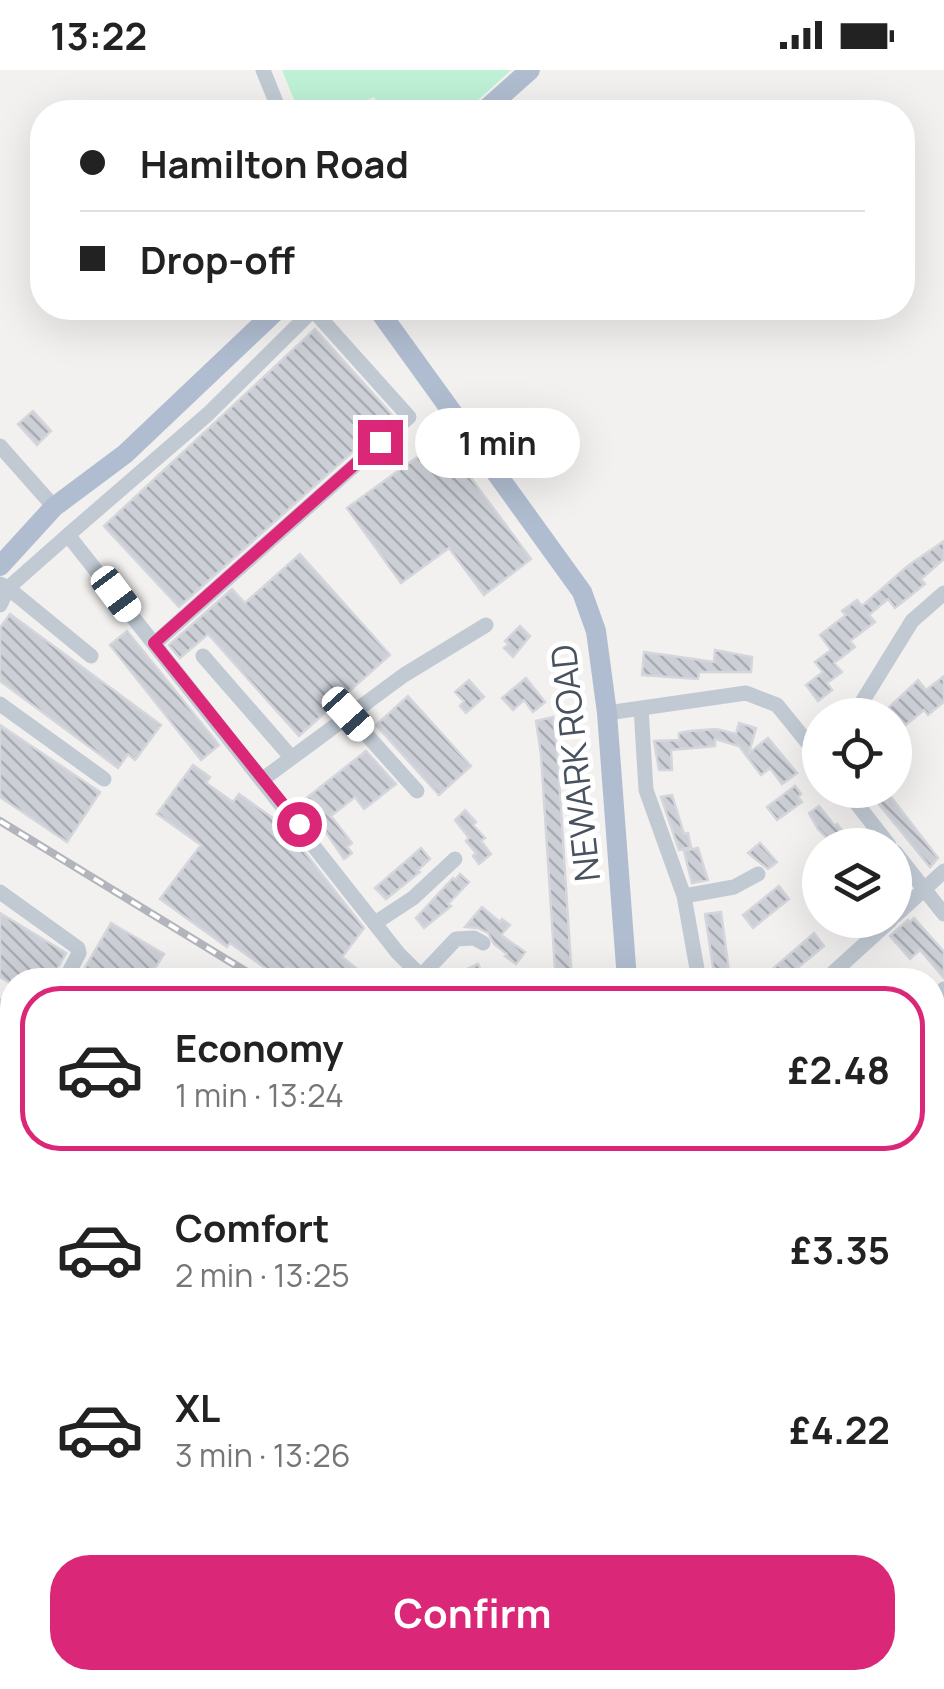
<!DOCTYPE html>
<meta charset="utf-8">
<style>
body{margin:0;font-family:Manrope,sans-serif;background:#f2f2f2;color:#222;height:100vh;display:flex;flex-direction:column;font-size:38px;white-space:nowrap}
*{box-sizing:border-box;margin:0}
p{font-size:32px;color:#767676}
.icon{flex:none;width:55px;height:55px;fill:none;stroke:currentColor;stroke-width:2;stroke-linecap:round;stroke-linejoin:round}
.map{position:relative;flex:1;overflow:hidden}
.panel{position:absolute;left:0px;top:898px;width:945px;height:722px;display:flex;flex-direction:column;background:#fff;border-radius:40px 40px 0 0;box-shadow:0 10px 40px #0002}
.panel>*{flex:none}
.top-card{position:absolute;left:30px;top:30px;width:885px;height:220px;border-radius:40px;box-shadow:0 10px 40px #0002;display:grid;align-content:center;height:220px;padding:0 50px;background:#fff}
.controls{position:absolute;left:802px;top:628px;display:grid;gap:20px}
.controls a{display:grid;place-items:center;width:110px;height:110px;border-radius:50%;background:#fff;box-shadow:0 10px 40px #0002;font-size:50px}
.end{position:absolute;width:45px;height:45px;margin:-22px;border:12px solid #db2777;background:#fff;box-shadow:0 0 0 5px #fff}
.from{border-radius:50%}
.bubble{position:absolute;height:70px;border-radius:35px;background:#fff;box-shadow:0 10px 40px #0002;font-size:32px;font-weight:700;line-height:70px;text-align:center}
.car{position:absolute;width:30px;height:60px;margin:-30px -15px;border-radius:12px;box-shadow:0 0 8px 2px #0007;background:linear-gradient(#fff 24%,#345 0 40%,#fff 0 76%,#345 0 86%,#fff 0)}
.top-card b{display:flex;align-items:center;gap:35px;height:95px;font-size:38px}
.top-card b+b{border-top:2px solid #e0e0e0}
.top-card i{width:25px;height:25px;background:#222}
ul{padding:18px 0 0;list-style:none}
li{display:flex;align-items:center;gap:30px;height:165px;margin:0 20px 15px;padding:0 30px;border:5px solid transparent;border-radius:40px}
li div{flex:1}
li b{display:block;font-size:38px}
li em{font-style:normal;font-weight:700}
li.current{border-color:#db2777}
li>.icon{width:90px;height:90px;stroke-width:1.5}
.primary-button{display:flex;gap:20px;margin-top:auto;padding:20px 50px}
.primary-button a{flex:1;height:115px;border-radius:40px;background:#db2777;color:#fff;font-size:40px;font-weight:700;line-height:115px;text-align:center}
.status{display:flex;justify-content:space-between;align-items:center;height:70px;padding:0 50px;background:#fff;direction:ltr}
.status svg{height:28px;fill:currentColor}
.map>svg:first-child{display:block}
</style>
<div class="status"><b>13:22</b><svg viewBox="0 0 49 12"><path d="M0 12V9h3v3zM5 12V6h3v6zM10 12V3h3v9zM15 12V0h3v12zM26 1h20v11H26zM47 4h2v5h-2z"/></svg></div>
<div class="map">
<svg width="944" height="1619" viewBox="0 0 944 1619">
<defs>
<pattern id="building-back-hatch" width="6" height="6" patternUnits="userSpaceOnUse" patternTransform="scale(2.5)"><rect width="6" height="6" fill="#cccfd6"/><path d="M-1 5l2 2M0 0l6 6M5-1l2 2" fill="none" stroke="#a8abb1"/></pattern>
</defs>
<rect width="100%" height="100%" fill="#f3f1f0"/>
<path fill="#bef1d6" d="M 282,0 L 511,0 L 465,42 L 381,42 L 374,27 L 345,42 L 299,42 Z"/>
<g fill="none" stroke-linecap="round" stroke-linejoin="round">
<path stroke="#8ad3ef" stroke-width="22" d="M 0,1322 L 12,1318
M 380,1608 L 382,1619"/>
</g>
<path fill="url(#building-back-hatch)" stroke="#d4d6dc" stroke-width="2.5" d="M 315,259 L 393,346 L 179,537 L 104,456 Z
M 33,341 L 51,361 L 37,375 L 18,354 Z
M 442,369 L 531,489 L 484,525 L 449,478 L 401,513 L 347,438 Z
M 944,471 L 944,489 L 921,509 L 925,514 L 895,538 L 888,529 L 869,545 L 875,552 L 850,571 L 855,577 L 834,593 L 842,602 L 827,613 L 832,620 L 818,631 L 806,615 L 823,602 L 815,592 L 831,580 L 820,565 L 846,545 L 842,541 L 857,530 L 862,536 L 909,495 Z
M 300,484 L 390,585 L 299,666 L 208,564 L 180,588 L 169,575 L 232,519 L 245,533 Z
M 10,544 L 161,655 L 135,690 L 128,684 L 118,698 L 0,611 L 0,558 Z
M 520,556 L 530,566 L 513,587 L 504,578 L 509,574 L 505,571 Z
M 127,561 L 219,675 L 201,690 L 110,575 Z
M 715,580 L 752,587 L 751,602 L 699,602 L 698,609 L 642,605 L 644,582 L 714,592 Z
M 944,606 L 944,632 L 928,645 L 924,640 L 902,658 L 895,645 L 886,640 L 918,610 L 926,620 Z
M 526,608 L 545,632 L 533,642 L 524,630 L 513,640 L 502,628 Z
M 469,610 L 484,627 L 466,643 L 460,636 L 464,631 L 455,622 Z
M 408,626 L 471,696 L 439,725 L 376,655 Z
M 553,647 L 557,679 L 572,910 L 559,910 L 555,899 L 541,685 L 536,651 Z
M 739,653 L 756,658 L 749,683 L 768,668 L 797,703 L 782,714 L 770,698 L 761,705 L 739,676 L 715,669 L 715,676 L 671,680 L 672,700 L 659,700 L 654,671 L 679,670 L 679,663 L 690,661 L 716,659 L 736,664 Z
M 0,655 L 100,722 L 67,772 L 0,727 Z
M 366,681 L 396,714 L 364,739 L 355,727 L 331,746 L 352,773 L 347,777 L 352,783 L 344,789 L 304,730 Z
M 193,695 L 210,707 L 206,713 L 233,732 L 239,724 L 274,749 L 303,780 L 364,858 L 342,887 L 371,910 L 308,910 L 287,897 L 278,907 L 230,873 L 227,877 L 160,829 L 201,775 L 157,744 Z
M 795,716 L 801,724 L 798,727 L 802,732 L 777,750 L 767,737 Z
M 888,723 L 938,788 L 930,797 L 877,732 Z
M 672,725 L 684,764 L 688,763 L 691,777 L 679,780 L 661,727 Z
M 819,736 L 835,756 L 837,754 L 854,775 L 834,775 L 818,759 L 809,743 Z
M 465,740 L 476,752 L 473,755 L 485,768 L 481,771 L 491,784 L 479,794 L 473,786 L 476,783 L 466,771 L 469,768 L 455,750 Z
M 760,773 L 777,792 L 768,799 L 748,783 Z
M 421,778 L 430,789 L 418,800 L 420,802 L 386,829 L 375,818 Z
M 698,778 L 708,810 L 692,813 L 684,781 Z
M 460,804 L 469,812 L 448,834 L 451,836 L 424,858 L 416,848 L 453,808 L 455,810 Z
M 779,816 L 789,829 L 753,858 L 743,845 Z
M 482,837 L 500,852 L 502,849 L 510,855 L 501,865 L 525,882 L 516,894 L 505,886 L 507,884 L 494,874 L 488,863 L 478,858 L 465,857 Z
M 721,842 L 730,909 L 715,910 L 705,844 Z
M 0,843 L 66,883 L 51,910 L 12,910 L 12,914 L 0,907 Z
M 914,848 L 944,882 L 944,908 L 920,880 L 910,889 L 890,866 L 908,850 L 910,852 Z
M 111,853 L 164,884 L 148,910 L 78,910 Z
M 814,863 L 824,876 L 783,910 L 776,910 L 769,902 Z
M 478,894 L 485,910 L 443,910 Z
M 12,1170 L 12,1226 L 0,1249 L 0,1193 Z
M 12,1502 L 12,1536 L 0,1558 L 0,1532 Z
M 0,1585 L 12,1608 L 24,1619 L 0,1619 Z"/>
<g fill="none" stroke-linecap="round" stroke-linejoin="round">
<path stroke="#c1cad3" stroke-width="15" d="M 263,0 L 280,42
M 0,376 L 54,437
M 68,465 L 208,344 L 313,240 L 409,347 L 155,573
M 0,514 L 8,518 L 68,465 L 398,883 L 425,910
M 0,535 L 8,518 L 91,586
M 203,586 L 291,687
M 0,634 L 104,709
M 641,638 L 646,720 L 684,826 L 699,910
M 607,643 L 746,623 L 777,635 L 820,688
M 348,644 L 417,721
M 854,645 L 912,551 L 944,523
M 263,709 L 404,605 L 486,555
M 846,720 L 889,775
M 895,782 L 944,844
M 0,822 L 78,878 L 79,883 L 65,910
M 684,826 L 734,817 L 758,804
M 895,846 L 944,801
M 375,853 L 413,828 L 455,789
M 421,906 L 456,869 L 474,868 L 483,873
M 548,910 L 548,907
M 825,910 L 891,850
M 932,930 L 944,919
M 0,936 L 12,942
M 0,1262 L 12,1256
M 932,1268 L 944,1274
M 0,1484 L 12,1462
M 154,1608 L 159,1619
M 295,1608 L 299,1619
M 431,1608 L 435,1619
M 878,1608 L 887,1619"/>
<path stroke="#b0bdd0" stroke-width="20" d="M 483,42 L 530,0
M 377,238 L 582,522 L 596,561 L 607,643 L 627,910
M 0,496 L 54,437 L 125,384 L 279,238
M 932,1314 L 944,1319
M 691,1608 L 692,1619"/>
<g stroke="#b2b5bb" stroke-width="8">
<path id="rail" d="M 0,751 L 260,910
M 918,1608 L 928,1619"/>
</g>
<use href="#rail" stroke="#fff" stroke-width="4" stroke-dasharray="11" stroke-linecap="butt"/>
</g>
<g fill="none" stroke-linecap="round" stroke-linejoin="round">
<path stroke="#db2777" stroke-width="12" d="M 299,754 L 154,573 L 380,372"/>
</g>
<g text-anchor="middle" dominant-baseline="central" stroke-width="10" stroke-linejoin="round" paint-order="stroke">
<g font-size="35" fill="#48525f" stroke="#fff">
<text transform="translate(575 693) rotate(-96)">NEWARK ROAD</text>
</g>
</g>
</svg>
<div class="controls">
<a><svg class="icon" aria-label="locate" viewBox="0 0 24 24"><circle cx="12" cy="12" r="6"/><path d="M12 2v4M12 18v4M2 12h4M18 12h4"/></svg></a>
<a><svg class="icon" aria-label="layers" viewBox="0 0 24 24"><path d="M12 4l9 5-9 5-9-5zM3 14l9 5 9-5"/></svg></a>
</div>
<i class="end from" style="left:299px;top:754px"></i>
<i class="end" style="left:380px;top:372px"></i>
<div class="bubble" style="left:415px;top:338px;width:165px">1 min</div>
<i class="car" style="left:116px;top:524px;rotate:143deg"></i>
<i class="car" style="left:348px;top:644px;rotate:138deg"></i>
<div class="top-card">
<b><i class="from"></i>Hamilton Road</b>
<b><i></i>Drop-off</b>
</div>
<section class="panel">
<ul>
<li class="current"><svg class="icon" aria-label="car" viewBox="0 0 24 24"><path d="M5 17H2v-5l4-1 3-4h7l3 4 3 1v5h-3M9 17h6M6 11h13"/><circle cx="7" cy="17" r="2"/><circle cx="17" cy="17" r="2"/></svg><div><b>Economy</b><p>1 min · 13:24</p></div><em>£2.48</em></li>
<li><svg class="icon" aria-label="car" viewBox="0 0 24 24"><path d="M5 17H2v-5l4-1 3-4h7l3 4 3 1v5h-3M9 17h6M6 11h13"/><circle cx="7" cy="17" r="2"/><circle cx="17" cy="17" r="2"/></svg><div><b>Comfort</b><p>2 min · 13:25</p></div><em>£3.35</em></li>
<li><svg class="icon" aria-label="car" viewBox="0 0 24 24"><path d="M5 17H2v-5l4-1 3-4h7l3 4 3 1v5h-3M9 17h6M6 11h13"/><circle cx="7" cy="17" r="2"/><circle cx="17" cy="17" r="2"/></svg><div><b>XL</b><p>3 min · 13:26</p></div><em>£4.22</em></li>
</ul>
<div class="primary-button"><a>Confirm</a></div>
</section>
</div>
